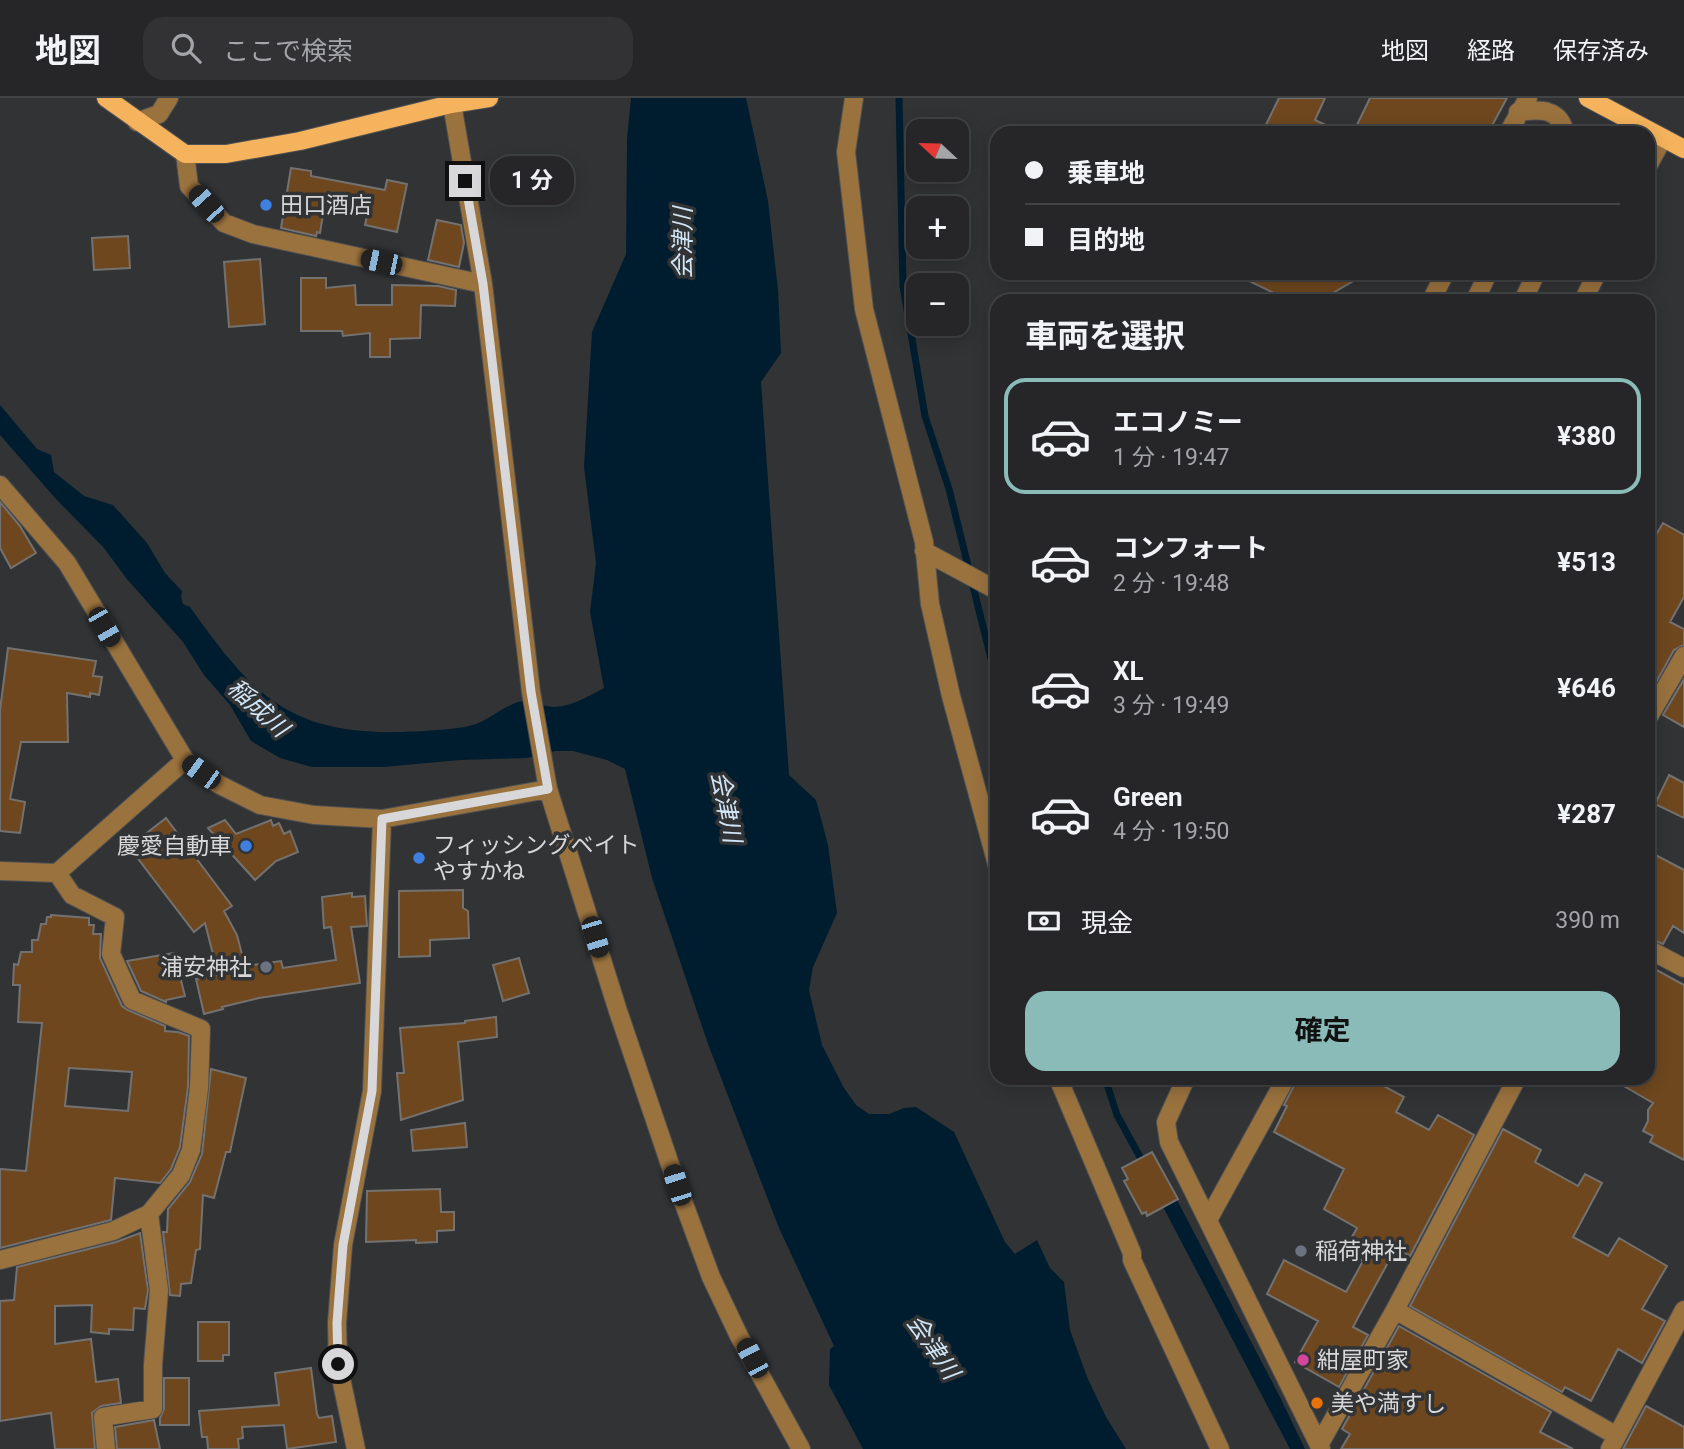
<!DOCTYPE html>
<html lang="ja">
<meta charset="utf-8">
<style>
body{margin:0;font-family:Roboto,"Noto Sans JP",sans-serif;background:#323234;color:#f1f3f6;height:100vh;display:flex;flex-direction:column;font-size:26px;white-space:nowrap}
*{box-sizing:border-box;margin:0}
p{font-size:23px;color:#a4a5a8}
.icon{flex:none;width:38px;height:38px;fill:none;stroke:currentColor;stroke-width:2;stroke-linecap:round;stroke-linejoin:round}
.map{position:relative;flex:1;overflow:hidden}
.details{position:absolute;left:990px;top:196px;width:665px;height:791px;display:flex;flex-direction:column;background:#262628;border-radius:21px;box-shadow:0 4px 18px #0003,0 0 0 2px #424345}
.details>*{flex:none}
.top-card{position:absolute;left:990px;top:28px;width:665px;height:154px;border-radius:21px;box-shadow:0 4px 18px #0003,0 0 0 2px #424345;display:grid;align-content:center;height:154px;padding:0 35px;background:#262628}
.needle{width:46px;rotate:292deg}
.buttons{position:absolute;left:906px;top:21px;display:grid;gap:14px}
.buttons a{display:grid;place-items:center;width:63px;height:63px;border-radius:14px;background:#262628;box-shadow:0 4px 18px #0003,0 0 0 2px #424345;font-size:35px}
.end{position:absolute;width:32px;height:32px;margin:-16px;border:9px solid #d8d8da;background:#111;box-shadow:0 0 0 4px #111}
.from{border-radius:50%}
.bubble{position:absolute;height:49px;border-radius:21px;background:#262628;box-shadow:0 4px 18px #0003,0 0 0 2px #424345;font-size:23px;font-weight:700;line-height:49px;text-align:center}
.car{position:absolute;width:21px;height:42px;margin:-21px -10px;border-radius:9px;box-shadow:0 0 5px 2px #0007;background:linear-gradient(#222 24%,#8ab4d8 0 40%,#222 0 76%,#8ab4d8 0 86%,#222 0)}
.top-card b{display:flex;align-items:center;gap:24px;height:66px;font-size:26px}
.top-card b+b{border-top:2px solid #424345}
.top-card i{width:18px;height:18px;background:#f1f3f6}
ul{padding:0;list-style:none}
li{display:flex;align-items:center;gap:21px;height:116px;margin:0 14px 10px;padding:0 21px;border:4px solid transparent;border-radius:21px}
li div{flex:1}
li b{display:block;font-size:26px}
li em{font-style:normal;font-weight:700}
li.active{border-color:#8bbbb9}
li>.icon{width:63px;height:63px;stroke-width:1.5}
h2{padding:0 35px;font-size:32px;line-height:84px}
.pay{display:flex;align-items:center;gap:18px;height:77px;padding:0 35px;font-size:26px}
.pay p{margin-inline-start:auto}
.cta{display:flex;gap:14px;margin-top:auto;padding:14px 35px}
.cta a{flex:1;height:80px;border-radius:21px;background:#8bbbb9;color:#111;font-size:28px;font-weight:700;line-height:80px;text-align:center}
header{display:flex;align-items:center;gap:42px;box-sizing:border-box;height:98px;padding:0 35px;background:#262628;border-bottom:2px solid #424345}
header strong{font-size:33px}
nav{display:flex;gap:38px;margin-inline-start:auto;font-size:24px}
.search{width:490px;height:63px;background:#323234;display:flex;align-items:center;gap:18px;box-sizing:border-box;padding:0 24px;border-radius:21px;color:#a4a5a8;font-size:26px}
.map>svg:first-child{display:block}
</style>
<header>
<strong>地図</strong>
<div class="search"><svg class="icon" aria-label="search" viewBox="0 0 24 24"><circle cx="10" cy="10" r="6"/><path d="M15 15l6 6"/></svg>ここで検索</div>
<nav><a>地図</a><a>経路</a><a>保存済み</a></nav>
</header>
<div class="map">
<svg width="1684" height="1351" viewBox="0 0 1684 1351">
<rect width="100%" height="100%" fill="#323335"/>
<path fill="#001d2f" d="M 631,0 L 746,0 L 768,103 L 778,192 L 781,255 L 761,284 L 789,677 L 816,702 L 828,747 L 837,815 L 813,869 L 809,892 L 822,947 L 844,990 L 856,1007 L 869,1016 L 889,1016 L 904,1010 L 916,1009 L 954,1034 L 1005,1144 L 1015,1156 L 1037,1142 L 1050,1170 L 1064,1184 L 1070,1232 L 1087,1279 L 1106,1319 L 1126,1351 L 863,1351 L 829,1287 L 830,1251 L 834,1248 L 779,1130 L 708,946 L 652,780 L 625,671 L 607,662 L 573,653 L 556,653 L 527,660 L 460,662 L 383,669 L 312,669 L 280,660 L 251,643 L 230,607 L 204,577 L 183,544 L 126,480 L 104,450 L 56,401 L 0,337 L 0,307 L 37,351 L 51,357 L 54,374 L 84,398 L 113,407 L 147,445 L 165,475 L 182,493 L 181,499 L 183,506 L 190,509 C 252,596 288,637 402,634 C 421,633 458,632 476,626 C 490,621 503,609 518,604 C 529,601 543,609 555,609 C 572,608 589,598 604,590 L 590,514 L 596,465 L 584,369 L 592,234 L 626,156 L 627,41 Z
M 1176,1100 L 1280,1299 L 1305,1351 L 1290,1351 L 1161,1105 Z"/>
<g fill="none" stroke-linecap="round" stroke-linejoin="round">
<path stroke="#001d2f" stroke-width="7" d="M 899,0 L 903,188 L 925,318 L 949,391 L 998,589
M 1105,980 L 1117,1017 L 1145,1068"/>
</g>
<path fill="#6e471e" stroke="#747270" stroke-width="2" fill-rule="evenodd" d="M 1279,0 L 1325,0 L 1315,22 L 1343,35 L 1262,35 Z
M 1370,0 L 1507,0 L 1488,35 L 1353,35 Z
M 291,70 L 311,73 L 311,78 L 385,92 L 387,82 L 407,86 L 397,134 L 365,127 L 368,113 L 325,104 L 320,135 L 317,134 L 316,138 L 281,130 Z
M 437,122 L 461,127 L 464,145 L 459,169 L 428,162 Z
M 128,138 L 130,170 L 94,172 L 92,140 Z
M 260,161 L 265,226 L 229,229 L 224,164 Z
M 1233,175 L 1367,175 L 1333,195 L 1329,203 L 1290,203 Z
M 301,180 L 326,180 L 326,190 L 355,187 L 356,207 L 392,207 L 392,187 L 438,188 L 456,192 L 455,208 L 421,207 L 420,240 L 390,241 L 390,259 L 370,259 L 370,235 L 343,238 L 342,233 L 301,233 Z
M 0,404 L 20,428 L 36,455 L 11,470 L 0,450 Z
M 1663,425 L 1684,437 L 1684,499 L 1670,524 L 1684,531 L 1684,547 L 1674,552 L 1654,588 L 1648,585 L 1648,450 Z
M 8,550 L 96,563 L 93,578 L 102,579 L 99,597 L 90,595 L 90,599 L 67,595 L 68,644 L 21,644 L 10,701 L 25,704 L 20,735 L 0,733 L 0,612 Z
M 1684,581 L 1684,629 L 1663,617 Z
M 1669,677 L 1684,685 L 1684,720 L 1655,706 Z
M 166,720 L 232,808 L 224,813 L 237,837 L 245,868 L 281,863 L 283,870 L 336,862 L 331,829 L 324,830 L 322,799 L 352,795 L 352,799 L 365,798 L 367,828 L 351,829 L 360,885 L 259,900 L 222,909 L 223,911 L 204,916 L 196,881 L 218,876 L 205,825 L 194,834 L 129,749 Z
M 225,722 L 236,736 L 271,722 L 273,728 L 279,725 L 284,736 L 290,733 L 298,754 L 276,763 L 255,782 L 208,730 Z
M 1648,753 L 1684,772 L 1684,835 L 1673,828 L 1663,846 L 1648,840 Z
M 463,792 L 463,810 L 468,813 L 469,840 L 430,842 L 430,858 L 399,859 L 399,793 Z
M 51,817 L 89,820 L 89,827 L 94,827 L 93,836 L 101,836 L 100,860 L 122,908 L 128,912 L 165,928 L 165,933 L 178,934 L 189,938 L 188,989 L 180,1049 L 171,1071 L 160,1085 L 115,1080 L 111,1122 L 0,1150 L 0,1071 L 26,1073 L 42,925 L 18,924 L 20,887 L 13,887 L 14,866 L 18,867 L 21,854 L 32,854 L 32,842 L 38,842 L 41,826 L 46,826 L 47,819 L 51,819 ZM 69,970 L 132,974 L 128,1013 L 65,1008 Z
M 174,855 L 185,898 L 166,902 L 166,904 L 141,893 L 127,863 Z
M 519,860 L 529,895 L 503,903 L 493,867 Z
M 1648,864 L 1652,866 L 1651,869 L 1684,887 L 1684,1062 L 1650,1044 L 1653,1038 L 1643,1033 L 1648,1023 L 1648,1012 L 1653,1005 L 1610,980 L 1648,980 Z
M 496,919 L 497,939 L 458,944 L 463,1002 L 401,1022 L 397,975 L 404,975 L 400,930 L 465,925 L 465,923 Z
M 211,971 L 246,980 L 230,1054 L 226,1054 L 214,1100 L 203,1097 L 200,1151 L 196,1152 L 191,1185 L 181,1186 L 180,1198 L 170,1197 L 163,1134 L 167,1134 L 168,1111 L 190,1084 L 202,1056 Z
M 1298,980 L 1352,980 L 1364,987 L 1369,980 L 1404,999 L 1396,1014 L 1429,1032 L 1438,1017 L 1474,1037 L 1410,1158 L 1396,1150 L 1361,1214 L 1353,1229 L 1368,1237 L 1339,1289 L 1295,1264 L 1318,1223 L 1267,1196 L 1284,1162 L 1346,1194 L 1363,1163 L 1344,1153 L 1357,1130 L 1324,1111 L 1344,1071 L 1274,1034 L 1287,1008 L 1284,1007 Z
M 465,1025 L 467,1049 L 413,1053 L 411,1032 Z
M 1503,1031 L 1541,1052 L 1535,1064 L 1578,1088 L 1585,1076 L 1602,1085 L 1573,1139 L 1608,1158 L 1619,1140 L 1667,1168 L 1642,1211 L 1665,1223 L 1642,1265 L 1618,1251 L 1591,1303 L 1565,1289 L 1562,1294 L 1410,1208 Z
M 1152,1054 L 1178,1101 L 1147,1118 L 1146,1114 L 1142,1116 L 1124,1083 L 1128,1081 L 1122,1070 Z
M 440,1091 L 441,1114 L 454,1114 L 454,1132 L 437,1133 L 437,1144 L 416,1145 L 416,1142 L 366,1144 L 367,1093 Z
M 140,1135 L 148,1192 L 145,1211 L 134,1210 L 133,1232 L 109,1231 L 109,1236 L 91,1234 L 92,1207 L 55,1208 L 55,1246 L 91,1241 L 96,1284 L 118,1281 L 121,1305 L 101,1308 L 92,1315 L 95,1351 L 55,1351 L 51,1315 L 0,1323 L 0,1203 L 14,1202 L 17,1169 L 116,1144 Z
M 198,1224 L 229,1224 L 229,1257 L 223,1257 L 223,1263 L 198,1263 Z
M 1399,1228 L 1551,1314 L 1540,1334 L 1573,1351 L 1341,1351 L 1350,1336 L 1342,1331 Z
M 311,1270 L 317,1316 L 319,1320 L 332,1318 L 336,1344 L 287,1351 L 284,1327 L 242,1329 L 243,1340 L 238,1341 L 239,1351 L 208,1351 L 207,1339 L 202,1339 L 199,1313 L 279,1307 L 275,1275 Z
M 164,1280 L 189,1280 L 189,1327 L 160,1327 L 160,1320 L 164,1311 Z
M 1646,1308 L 1684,1329 L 1684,1351 L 1623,1351 Z
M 154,1322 L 160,1351 L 117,1351 L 115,1329 Z"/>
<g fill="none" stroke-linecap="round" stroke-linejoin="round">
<g stroke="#505153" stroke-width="20">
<path id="minor" d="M 451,0 L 483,186 L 531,594 L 548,691 L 618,913 L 677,1087 L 711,1179 L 739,1238 L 801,1351
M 854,0 L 846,54 L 864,211 L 924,444 L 930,506 L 951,598 L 998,770
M 1518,14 C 1540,11 1560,10 1565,35
M 137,24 L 159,16 L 169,0
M 1508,35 L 1528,0
M 185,56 L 189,88 L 224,125 L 253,136 L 483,186
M 1648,68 L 1663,40
M 1431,203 L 1445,175
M 1475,203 L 1488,175
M 1523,203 L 1536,175
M 1583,203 L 1597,175
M 0,387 L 67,465 L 185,662 L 218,686 L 260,707 L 314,717 L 382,721 L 548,691
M 924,453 L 998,493
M 1648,620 L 1684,558
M 0,773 L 57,775 L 185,662
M 1648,851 L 1684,870
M 1058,980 L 1132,1155 L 1132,1162 L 1220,1351
M 1186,980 L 1166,1024 L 1169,1044 L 1321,1351
M 1208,1122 L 1286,980
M 0,1162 L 113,1133 L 149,1116 L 181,1077 L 191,1052 L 199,990 L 201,931 L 132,902 L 111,856 L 115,819 L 72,797 L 57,775
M 1395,1212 L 1617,1338
M 1319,1347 L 1395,1212 L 1517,980
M 106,1351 L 103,1319 L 153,1311 L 153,1267 L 159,1192 L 149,1116
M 356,1351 L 338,1266 L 337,1225 L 343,1147 L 372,993 L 382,721
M 1610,1351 L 1684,1212"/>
</g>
<g stroke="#505153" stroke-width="20">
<path id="major" d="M 106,0 L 185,56 L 226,56 L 300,43 L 451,6 L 489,0
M 1588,0 L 1684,51"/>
</g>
<use href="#minor" stroke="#9a723e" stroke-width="18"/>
<use href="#major" stroke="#f4b35c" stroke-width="18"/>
</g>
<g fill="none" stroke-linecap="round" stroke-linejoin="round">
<path stroke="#d8d8da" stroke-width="9" d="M 338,1266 L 337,1225 L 343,1147 L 372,993 L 382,721 L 548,691 L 531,594 L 483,186 L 465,83"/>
</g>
<g fill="#3f7fe0" stroke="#323335" stroke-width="2.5">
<circle cx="266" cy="107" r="7"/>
<circle cx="246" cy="748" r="7"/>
<circle cx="419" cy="760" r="7"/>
</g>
<g fill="#6b7280" stroke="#323335" stroke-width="2.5">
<circle cx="266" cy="869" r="7"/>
<circle cx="1301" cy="1153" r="7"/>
</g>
<circle fill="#d1479c" stroke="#323335" stroke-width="2.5" cx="1303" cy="1262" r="7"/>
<circle fill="#e8710a" stroke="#323335" stroke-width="2.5" cx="1317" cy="1305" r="7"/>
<g text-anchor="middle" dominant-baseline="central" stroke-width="7" stroke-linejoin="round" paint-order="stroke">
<g font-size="23" fill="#d8d8da" stroke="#323335" text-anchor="start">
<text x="280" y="107">田口酒店</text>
<text x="433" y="747">フィッシングベイト<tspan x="433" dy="26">やすかね</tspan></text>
<text x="232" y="748" text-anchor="end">慶愛自動車</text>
<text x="252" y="869" text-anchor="end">浦安神社</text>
<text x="1315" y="1153">稲荷神社</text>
<text x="1317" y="1262">紺屋町家</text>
<text x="1331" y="1305">美や満すし</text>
</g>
<g font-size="24" font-style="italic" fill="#d0e6f6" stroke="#323335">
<text transform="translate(683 145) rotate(-90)">会津川</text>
<text transform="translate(258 610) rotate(42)">稲成川</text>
<text transform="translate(726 709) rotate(79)">会津川</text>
<text transform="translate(933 1249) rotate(55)">会津川</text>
</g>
</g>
</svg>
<div class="buttons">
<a><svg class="needle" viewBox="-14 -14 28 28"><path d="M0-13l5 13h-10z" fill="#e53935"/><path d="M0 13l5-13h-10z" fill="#a4a5a8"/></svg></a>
<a>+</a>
<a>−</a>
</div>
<i class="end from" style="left:338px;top:1266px"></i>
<i class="end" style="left:465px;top:83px"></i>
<div class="bubble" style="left:490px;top:58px;width:84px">1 分</div>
<i class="car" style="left:206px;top:106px;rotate:318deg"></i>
<i class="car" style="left:381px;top:164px;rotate:282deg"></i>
<i class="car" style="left:104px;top:529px;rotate:150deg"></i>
<i class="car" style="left:201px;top:674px;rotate:306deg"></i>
<i class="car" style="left:595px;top:839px;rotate:163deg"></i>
<i class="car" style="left:677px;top:1087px;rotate:342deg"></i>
<i class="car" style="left:752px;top:1260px;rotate:332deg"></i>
<div class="top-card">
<b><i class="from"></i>乗車地</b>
<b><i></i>目的地</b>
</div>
<section class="details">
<h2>車両を選択</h2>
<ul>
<li class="active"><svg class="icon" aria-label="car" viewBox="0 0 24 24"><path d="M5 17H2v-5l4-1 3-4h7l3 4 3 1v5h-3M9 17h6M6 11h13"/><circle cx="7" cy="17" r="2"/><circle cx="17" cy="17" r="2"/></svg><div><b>エコノミー</b><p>1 分 · 19:47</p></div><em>¥380</em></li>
<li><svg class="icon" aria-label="car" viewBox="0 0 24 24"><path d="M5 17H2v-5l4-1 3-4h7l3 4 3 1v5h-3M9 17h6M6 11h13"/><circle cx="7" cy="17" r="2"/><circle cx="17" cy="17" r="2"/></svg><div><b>コンフォート</b><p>2 分 · 19:48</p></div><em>¥513</em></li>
<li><svg class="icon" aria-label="car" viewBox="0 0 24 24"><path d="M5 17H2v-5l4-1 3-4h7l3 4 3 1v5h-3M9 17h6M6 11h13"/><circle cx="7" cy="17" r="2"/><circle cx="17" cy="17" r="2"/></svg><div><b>XL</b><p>3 分 · 19:49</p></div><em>¥646</em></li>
<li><svg class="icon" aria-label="car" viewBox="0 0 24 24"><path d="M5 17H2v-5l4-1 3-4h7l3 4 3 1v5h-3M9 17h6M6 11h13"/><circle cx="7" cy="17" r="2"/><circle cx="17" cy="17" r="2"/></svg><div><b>Green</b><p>4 分 · 19:50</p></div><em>¥287</em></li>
</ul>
<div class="pay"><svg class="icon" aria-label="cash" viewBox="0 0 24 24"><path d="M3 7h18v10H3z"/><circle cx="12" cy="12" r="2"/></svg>現金<p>390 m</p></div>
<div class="cta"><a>確定</a></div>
</section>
</div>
